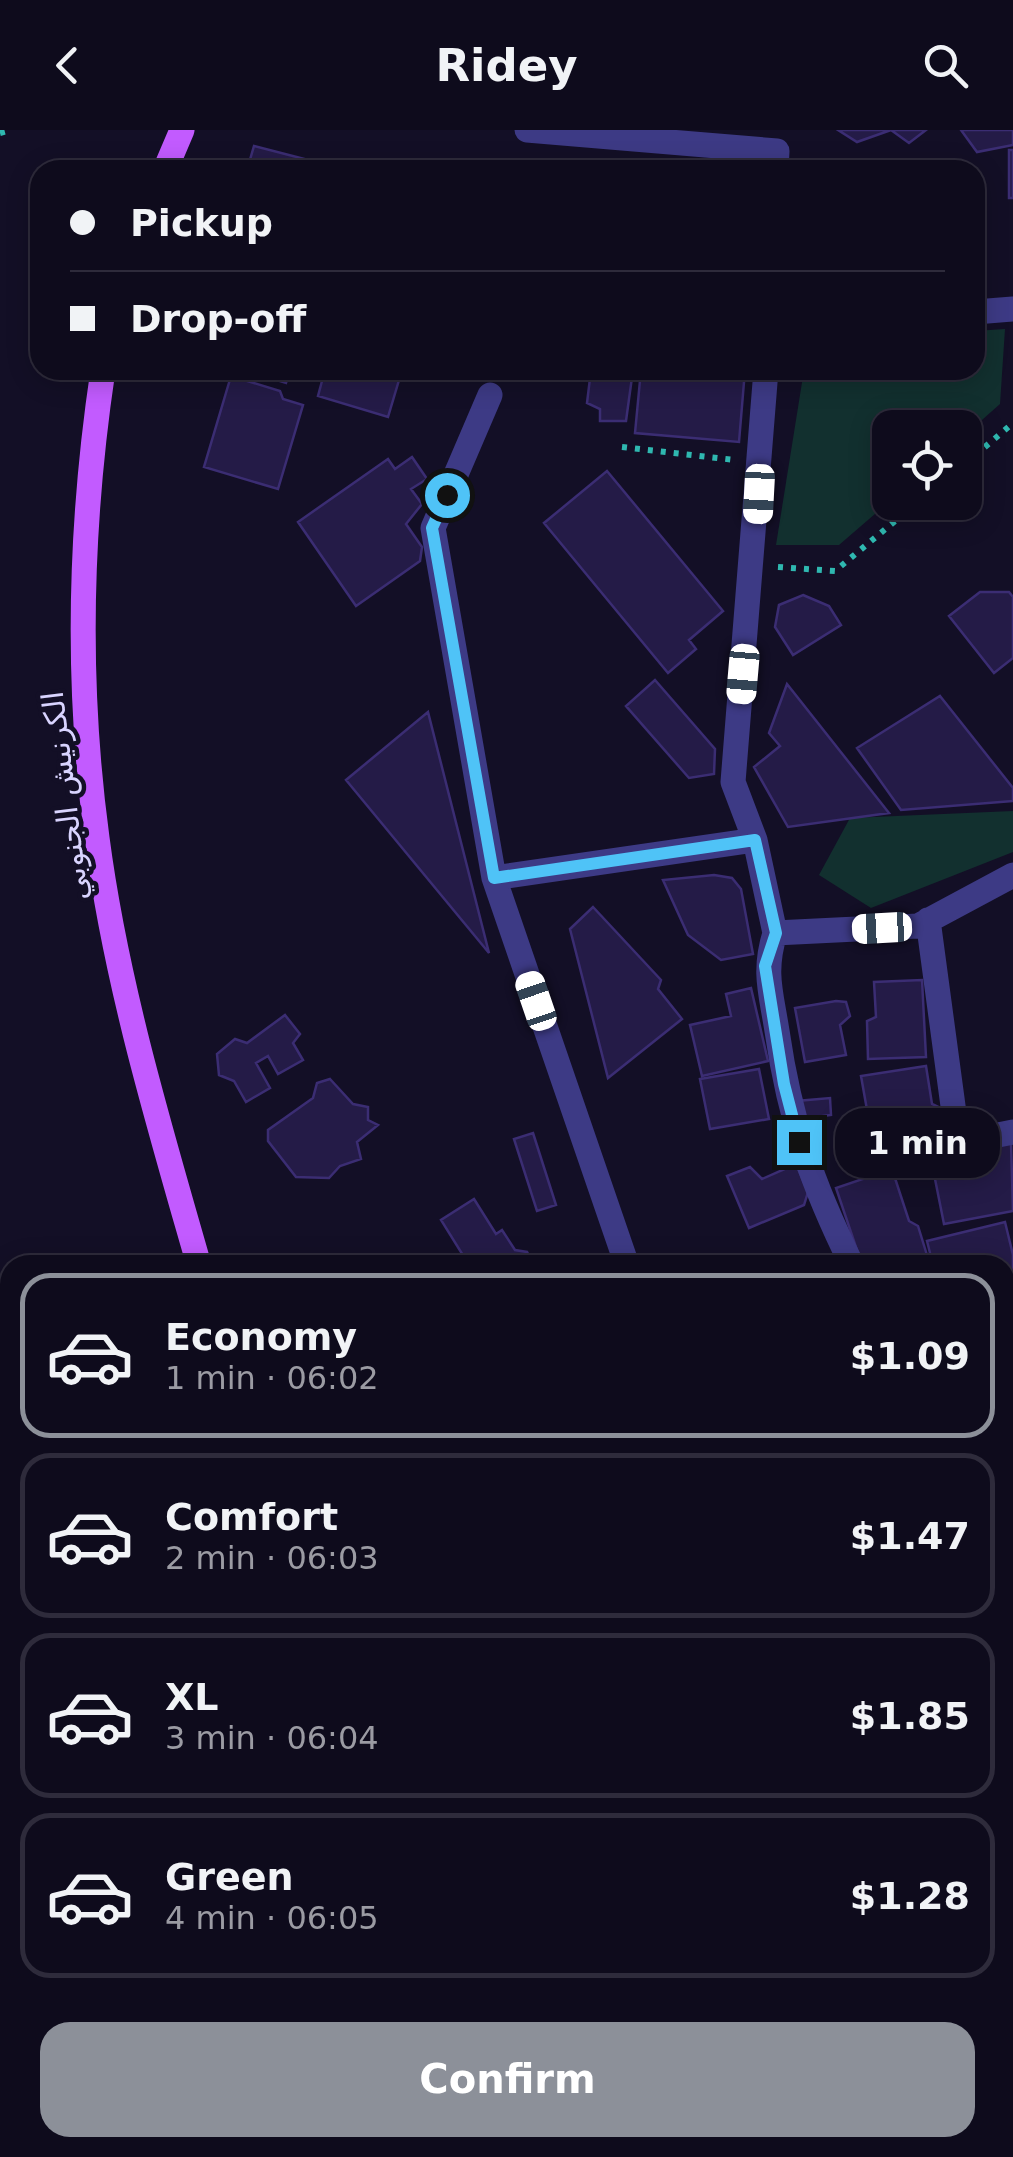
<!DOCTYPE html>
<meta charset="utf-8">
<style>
body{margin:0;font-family:"DejaVu Sans",Cairo,sans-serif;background:#1c1929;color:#f1f3f6;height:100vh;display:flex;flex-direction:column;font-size:38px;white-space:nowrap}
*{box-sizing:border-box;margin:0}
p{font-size:32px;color:#9b9ba3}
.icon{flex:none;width:55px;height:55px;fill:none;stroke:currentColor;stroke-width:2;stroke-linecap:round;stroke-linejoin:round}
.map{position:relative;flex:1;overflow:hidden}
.details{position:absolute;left:0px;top:1125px;width:1015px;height:902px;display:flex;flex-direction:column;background:#0e0b1c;border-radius:30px 30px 0 0;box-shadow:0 5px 25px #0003,0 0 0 2px #2e2b3b}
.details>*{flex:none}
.guide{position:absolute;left:30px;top:30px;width:955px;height:220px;border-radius:30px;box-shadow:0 5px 25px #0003,0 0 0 2px #2e2b3b;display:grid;align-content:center;height:220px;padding:0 40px;background:#0e0b1c}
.controls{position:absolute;left:872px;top:280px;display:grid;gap:20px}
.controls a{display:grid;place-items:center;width:110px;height:110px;border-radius:20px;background:#0e0b1c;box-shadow:0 5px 25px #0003,0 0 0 2px #2e2b3b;font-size:50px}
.end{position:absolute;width:45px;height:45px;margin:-22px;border:12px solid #4fc3f7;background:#111;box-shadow:0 0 0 5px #111}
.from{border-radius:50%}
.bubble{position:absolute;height:70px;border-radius:30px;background:#0e0b1c;box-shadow:0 5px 25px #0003,0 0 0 2px #2e2b3b;font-size:32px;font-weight:600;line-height:70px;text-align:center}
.car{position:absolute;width:30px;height:60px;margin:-30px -15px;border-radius:12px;box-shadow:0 0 8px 2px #0007;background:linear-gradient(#fff 24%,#345 0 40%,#fff 0 76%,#345 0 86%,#fff 0)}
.guide b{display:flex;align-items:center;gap:35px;height:95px;font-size:38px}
.guide b+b{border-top:2px solid #2e2b3b}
.guide i{width:25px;height:25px;background:#f1f3f6}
ul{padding:18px 0 0;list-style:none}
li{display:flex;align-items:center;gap:30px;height:165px;margin:0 20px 15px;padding:0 20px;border:5px solid #2e2b3b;border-radius:30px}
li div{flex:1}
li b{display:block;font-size:38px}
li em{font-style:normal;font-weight:600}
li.current{border-color:#8c9099}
li>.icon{width:90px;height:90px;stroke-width:1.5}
.action{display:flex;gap:20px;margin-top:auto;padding:20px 40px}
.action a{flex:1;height:115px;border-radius:30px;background:#8c9099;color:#fff;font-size:40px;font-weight:600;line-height:115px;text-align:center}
header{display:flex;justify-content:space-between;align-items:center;height:130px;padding:0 40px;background:#0e0b1c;font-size:45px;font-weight:600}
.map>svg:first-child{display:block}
</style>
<header><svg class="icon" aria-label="back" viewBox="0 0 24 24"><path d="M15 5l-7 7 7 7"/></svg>Ridey<svg class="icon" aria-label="search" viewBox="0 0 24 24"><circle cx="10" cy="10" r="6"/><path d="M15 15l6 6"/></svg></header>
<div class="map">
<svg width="1013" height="2027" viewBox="0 0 1013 2027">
<rect width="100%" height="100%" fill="#130f26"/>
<path fill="#12302f" d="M 1005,199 L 1000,274 L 965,305 L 965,298 L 890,298 L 890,371 L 839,415 L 776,415 L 804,240 L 975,240 L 975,201 Z
M 1013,681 L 1013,722 L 871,778 L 819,745 L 850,688 Z
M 10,1745 L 10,2018 L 551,2018 L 557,2027 L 0,2027 L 0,1754 Z"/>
<path fill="#241b47" stroke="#3b2d73" stroke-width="2.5" d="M 838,0 L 926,0 L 909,13 L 891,0 L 857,12 Z
M 961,0 L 1013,0 L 1013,15 L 977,22 Z
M 254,16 L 347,40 L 247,40 Z
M 1009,20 L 1013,20 L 1013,68 L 1009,68 Z
M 245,240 L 290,240 L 286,253 Z
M 325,240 L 402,240 L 388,287 L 318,266 Z
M 591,240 L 633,240 L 626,291 L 600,291 L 600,279 L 587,273 Z
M 641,240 L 745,240 L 739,312 L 635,303 Z
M 231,246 L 280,261 L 283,269 L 303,275 L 278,359 L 204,337 Z
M 412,327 L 427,349 L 411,359 L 422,374 L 406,394 L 422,417 L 420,431 L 356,476 L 298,392 L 388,329 L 395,339 Z
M 607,341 L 723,481 L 689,510 L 696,519 L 668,543 L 544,393 Z
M 980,462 L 1009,462 L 1013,467 L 1013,528 L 994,543 L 949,486 Z
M 803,465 L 829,476 L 841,495 L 793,525 L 775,497 L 779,475 Z
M 655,550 L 715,619 L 714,644 L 689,648 L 626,576 Z
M 787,554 L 889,683 L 788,697 L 754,637 L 780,616 L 769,603 Z
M 940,566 L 1013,658 L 1013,671 L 901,680 L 857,618 Z
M 428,582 L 489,823 L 346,650 Z
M 714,745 L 732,748 L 741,759 L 753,824 L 721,830 L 688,805 L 663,750 Z
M 593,777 L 661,850 L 658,859 L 682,889 L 608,948 L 570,799 Z
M 922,850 L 926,927 L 868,929 L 867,891 L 876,887 L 874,852 Z
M 751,858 L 768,931 L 702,946 L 690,895 L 731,886 L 726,864 Z
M 836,871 L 846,872 L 850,886 L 840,895 L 846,925 L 805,932 L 795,878 Z
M 285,885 L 300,904 L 293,913 L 303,930 L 278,944 L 268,926 L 256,933 L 270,958 L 246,972 L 234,951 L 219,945 L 217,924 L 235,909 L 247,913 Z
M 926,936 L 932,974 L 945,980 L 950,1013 L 875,1025 L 861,946 Z
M 759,939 L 769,989 L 710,999 L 700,949 Z
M 330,949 L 353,974 L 368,977 L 368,990 L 378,995 L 357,1012 L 361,1029 L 340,1036 L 329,1048 L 296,1047 L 268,1011 L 268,1000 L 313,968 L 317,953 Z
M 830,968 L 831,985 L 799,989 L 797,971 Z
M 533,1003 L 556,1075 L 537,1081 L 514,1009 Z
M 1011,1013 L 1013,1081 L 944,1094 L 931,1029 Z
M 796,1034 L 808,1062 L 804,1075 L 749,1098 L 727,1046 L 750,1037 L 762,1049 Z
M 892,1039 L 909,1091 L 918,1096 L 930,1135 L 862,1135 L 836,1058 Z
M 474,1069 L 496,1104 L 502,1100 L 515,1120 L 527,1122 L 534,1135 L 469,1135 L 441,1090 Z
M 1005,1092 L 1013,1125 L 1013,1187 L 1005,1188 L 1005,1135 L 933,1135 L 927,1111 Z
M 1009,1298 L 1013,1307 L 1013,1433 L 1005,1432 L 1005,1301 Z
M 1013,1462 L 1013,1550 L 1005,1541 L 1005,1470 Z
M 1013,1580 L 1013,1627 L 1005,1634 L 1005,1587 Z
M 0,1621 L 10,1625 L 0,1674 Z
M 1013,1655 L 1013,1688 L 1005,1679 L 1005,1663 Z
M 1005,1716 L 1013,1725 L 1013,1734 L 1005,1741 Z
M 1013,1792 L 1013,1820 L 1005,1809 L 1005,1798 Z
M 1013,1874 L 1013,1901 L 1005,1890 L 1005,1880 Z
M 1005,1905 L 1013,1918 L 1013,1957 L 1005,1962 Z
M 1013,2006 L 1013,2027 L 1006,2027 L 1001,2018 Z
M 673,2018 L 744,2018 L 749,2027 L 679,2027 Z
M 821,2018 L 849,2018 L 856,2027 L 828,2027 Z
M 892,2018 L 944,2018 L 927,2027 L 897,2027 Z"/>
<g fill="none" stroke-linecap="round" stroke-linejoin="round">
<path stroke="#2fb8b0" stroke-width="6" stroke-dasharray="5 8" stroke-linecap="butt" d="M 0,3 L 11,0
M 622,317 L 735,330
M 965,334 L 1013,293
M 778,437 L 835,441 L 918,372
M 0,1368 L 10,1372"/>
<path stroke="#3d3a85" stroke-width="25" d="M 527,0 L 777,21 L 776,40
M 975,182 L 1013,179
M 766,240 L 733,652 L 755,710 L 775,803 L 918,796 L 1013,745
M 490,265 L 433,398 L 494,748 L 627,1135
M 494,748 L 755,710
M 928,790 L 958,1013 L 1013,1002
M 775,803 C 763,842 771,862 777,901 C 790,991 812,1054 852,1135
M 1006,1214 L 1013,1266
M 1005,1437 L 1013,1446
M 0,1440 L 10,1438
M 1005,1698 L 1013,1706
M 1005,1995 L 1013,1990
M 955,2027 L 969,2018"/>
<path stroke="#c25bff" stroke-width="25" d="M 165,40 L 182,0
M 103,240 C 80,394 76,553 97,708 C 116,853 159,995 199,1135
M 496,2018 L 501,2027
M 581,2018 L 587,2027"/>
</g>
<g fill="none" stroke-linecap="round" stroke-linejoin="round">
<path stroke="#4fc3f7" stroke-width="12" d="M 447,365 L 432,398 L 494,748 L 755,710 L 776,803 L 765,836 L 784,954 L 799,1012"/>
</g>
<g text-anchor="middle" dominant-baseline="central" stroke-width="9" stroke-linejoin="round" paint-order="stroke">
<g font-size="30" fill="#d9d4ff" stroke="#130f26">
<text transform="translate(65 666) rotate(-97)">الكرنيش الجنوبي</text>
</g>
</g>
</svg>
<div class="controls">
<a><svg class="icon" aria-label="locate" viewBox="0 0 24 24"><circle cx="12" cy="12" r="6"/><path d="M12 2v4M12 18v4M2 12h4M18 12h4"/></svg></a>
</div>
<i class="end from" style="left:447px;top:365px"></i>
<i class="end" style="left:799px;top:1012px"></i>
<div class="bubble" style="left:835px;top:978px;width:165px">1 min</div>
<i class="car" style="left:759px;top:364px;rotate:183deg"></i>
<i class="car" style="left:743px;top:544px;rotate:185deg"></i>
<i class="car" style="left:882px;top:798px;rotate:267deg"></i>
<i class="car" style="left:536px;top:871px;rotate:341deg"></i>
<div class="guide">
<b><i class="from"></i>Pickup</b>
<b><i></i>Drop-off</b>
</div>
<section class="details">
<ul>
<li class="current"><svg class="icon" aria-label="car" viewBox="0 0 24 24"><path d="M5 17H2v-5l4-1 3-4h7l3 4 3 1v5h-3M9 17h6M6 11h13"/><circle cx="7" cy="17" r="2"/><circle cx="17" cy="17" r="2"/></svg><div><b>Economy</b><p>1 min · 06:02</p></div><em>$1.09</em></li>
<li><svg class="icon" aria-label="car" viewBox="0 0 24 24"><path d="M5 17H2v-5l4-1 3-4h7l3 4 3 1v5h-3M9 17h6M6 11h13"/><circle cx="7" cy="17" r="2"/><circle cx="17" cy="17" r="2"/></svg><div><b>Comfort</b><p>2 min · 06:03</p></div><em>$1.47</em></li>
<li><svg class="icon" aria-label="car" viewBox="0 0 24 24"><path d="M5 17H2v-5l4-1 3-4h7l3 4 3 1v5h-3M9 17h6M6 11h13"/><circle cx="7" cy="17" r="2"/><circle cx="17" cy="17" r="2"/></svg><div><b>XL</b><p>3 min · 06:04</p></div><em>$1.85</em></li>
<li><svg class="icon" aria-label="car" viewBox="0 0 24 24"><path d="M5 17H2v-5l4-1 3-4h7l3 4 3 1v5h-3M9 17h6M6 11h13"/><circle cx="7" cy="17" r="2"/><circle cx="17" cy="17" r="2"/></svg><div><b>Green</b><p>4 min · 06:05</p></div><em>$1.28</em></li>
</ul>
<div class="action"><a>Confirm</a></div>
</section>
</div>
